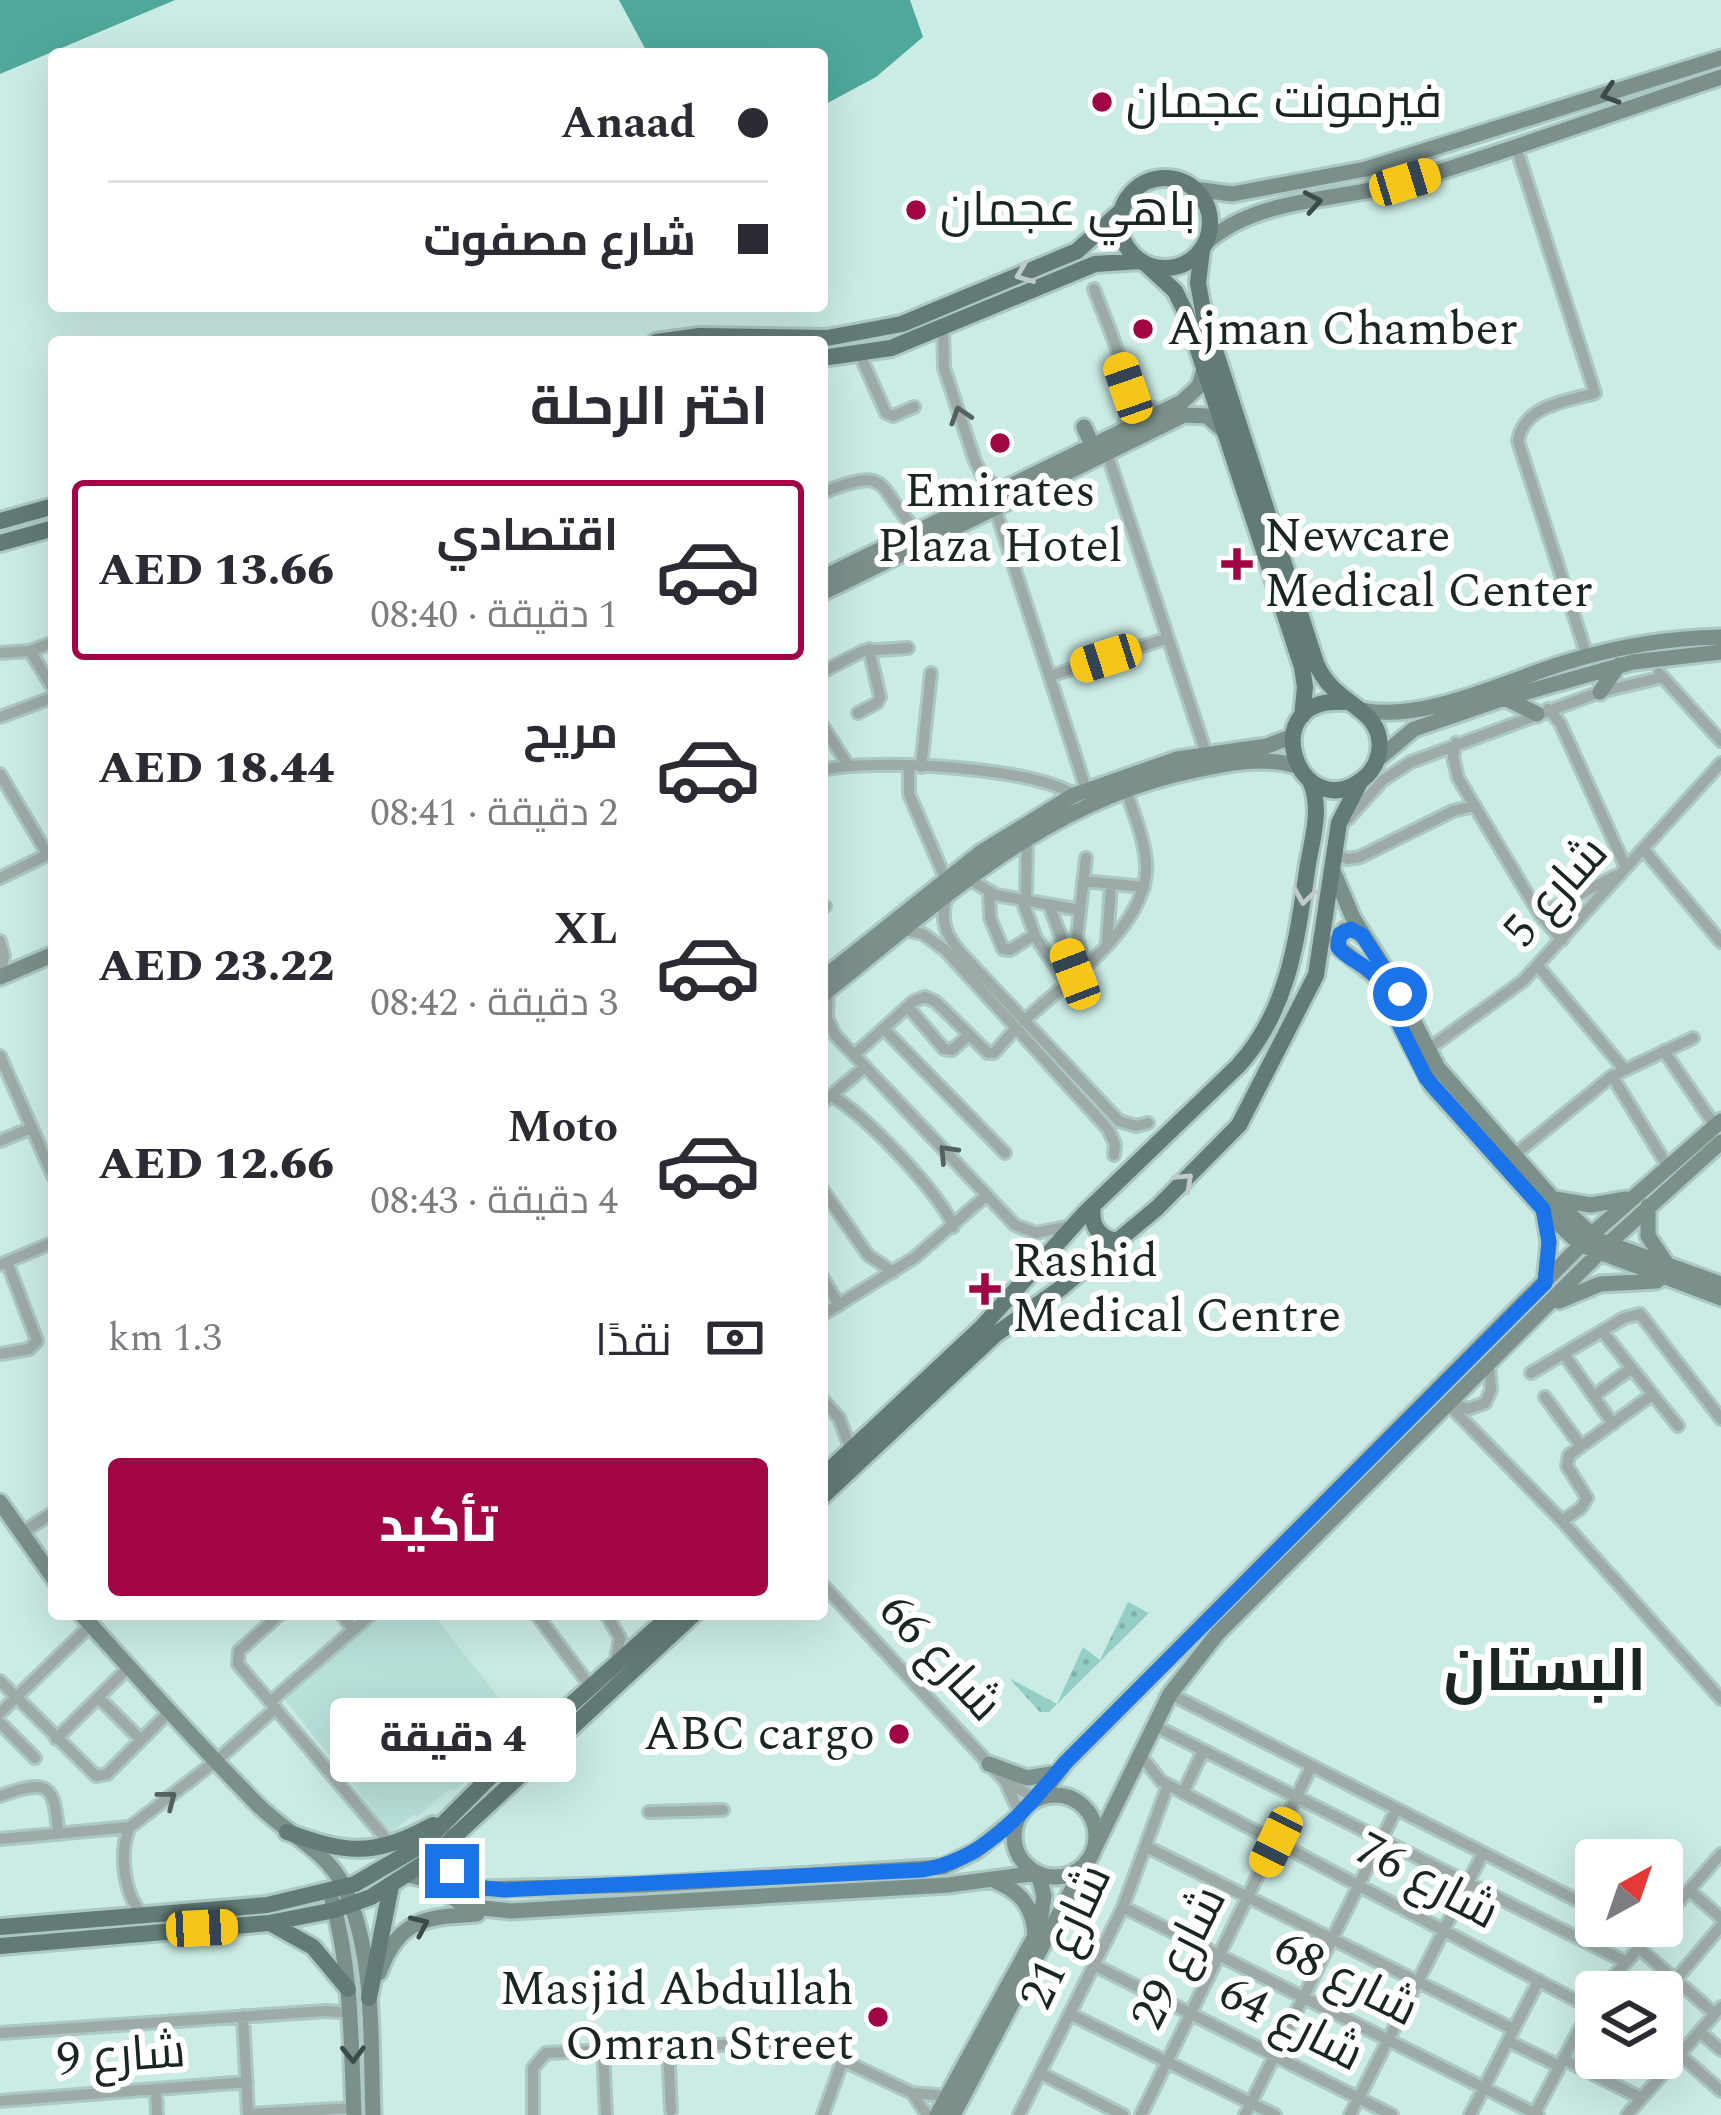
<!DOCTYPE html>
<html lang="ar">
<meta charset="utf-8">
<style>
body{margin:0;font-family:Spectral,Cairo,serif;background:#f7f7f7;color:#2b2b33;direction:rtl;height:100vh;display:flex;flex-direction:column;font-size:45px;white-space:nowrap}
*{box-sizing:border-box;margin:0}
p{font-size:39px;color:#7c7c81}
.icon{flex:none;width:66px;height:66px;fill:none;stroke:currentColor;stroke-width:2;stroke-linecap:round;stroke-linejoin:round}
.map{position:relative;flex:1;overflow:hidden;direction:ltr}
.drawer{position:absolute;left:48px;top:336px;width:780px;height:1284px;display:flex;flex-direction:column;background:#fff;border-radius:12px;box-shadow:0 12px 48px #0002;direction:rtl}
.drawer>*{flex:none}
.guide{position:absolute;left:48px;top:48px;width:780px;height:264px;border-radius:12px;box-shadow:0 12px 48px #0002;direction:rtl;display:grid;align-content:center;height:264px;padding:0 60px;background:#fff}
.needle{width:78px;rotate:40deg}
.tools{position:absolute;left:1575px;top:1839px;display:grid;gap:24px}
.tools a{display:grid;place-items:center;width:108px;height:108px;border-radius:12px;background:#fff;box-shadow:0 12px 48px #0002;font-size:60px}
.end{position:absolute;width:54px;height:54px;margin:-27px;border:15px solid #1a73e8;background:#fff;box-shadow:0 0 0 6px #fff}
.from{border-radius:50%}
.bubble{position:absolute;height:84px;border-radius:12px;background:#fff;box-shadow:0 12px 48px #0002;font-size:39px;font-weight:800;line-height:84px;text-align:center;direction:rtl}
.car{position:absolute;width:36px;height:72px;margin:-36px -18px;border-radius:15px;box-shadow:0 0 9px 3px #0007;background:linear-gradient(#f5c518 24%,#345 0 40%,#f5c518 0 76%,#345 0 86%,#f5c518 0)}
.guide b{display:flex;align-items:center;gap:42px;height:114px;font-size:45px}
.guide b+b{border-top:3px solid #e1e1e2}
.guide i{width:30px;height:30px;background:#2b2b33}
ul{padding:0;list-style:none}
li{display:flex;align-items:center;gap:36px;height:180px;margin:0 24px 18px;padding:0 36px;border:6px solid transparent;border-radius:12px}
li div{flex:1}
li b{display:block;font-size:45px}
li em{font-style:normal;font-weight:800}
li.current{border-color:#a10543}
li>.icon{width:108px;height:108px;stroke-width:1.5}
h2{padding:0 60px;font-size:54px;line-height:144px}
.pay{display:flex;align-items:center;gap:30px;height:132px;padding:0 60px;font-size:45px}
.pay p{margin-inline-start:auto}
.primary-button{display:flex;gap:24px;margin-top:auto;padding:24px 60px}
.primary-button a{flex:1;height:138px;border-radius:12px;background:#a10543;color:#fff;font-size:48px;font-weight:800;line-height:138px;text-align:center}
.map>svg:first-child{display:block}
</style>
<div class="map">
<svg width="1721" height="2115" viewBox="0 0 1721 2115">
<defs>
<pattern id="grass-dots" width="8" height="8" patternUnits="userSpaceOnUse" patternTransform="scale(3)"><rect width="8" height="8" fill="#93cfc5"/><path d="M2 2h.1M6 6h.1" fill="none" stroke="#7eb2a9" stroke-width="1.8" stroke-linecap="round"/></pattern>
</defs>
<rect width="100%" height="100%" fill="#cbebe5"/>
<path fill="#b8e1da" d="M 382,1614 L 433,1614 L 523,1729 L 456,1790 L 449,1789 L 417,1817 L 414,1814 L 391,1833 L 281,1695 Z"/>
<path fill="url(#grass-dots)" d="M 1128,1602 L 1149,1613 L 1049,1712 L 1040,1712 L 1009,1678 L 1057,1704 L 1083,1647 L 1100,1660 Z"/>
<path fill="#4fa89b" d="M 0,0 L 175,0 L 0,74 Z
M 619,0 L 910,0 L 923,37 L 876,77 L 822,106 L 822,54 L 648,54 Z"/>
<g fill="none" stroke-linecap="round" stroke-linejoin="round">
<g stroke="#abc8c2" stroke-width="16">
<path id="street" d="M 1516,147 L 1595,393 C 1565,402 1524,405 1518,441 L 1587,656
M 1094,289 C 1107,327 1142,392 1122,429
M 943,329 L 944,368 L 975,461 L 982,475 L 1000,490
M 860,355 L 886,413 L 893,416 L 914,407
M 1130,390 L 1142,403 L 1160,412
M 1107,453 L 1206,753
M 822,493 C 894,464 875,488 917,531
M 995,508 L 1086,789
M 30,651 L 54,690
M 0,653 L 30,651 L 54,642
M 822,672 L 863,651 L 908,648
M 1659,673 L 1721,741
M 1050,676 L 1168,638
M 1548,709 L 1560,723 L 1626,868
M 858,713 L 877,703 L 880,697 L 869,649
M 0,717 L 54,697
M 822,725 L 848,765
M 1456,743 L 1453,757 L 1458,778 L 1540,915 L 1562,940
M 909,766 L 909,794 L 946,880
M 921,767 L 931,673
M 822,770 C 868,758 1037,767 1074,795
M 0,774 L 48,855
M 1347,820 L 1383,780 L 1411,762 L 1600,692 L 1663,677
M 1644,850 L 1721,942
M 1335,854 L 1347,859 L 1360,857 L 1453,811 L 1474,806
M 0,878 L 51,853
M 969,879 L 996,895 L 1080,910
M 1083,881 L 1144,887
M 989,892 L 990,918 L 1003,949 L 1010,950 L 1034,935
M 948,895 C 939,918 945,935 961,953 L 1119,1121 L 1136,1126 L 1148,1123
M 1022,900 L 1036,938 L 1066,982
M 1026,901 L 1027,838
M 1049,905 L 1075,974
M 822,908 L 825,906
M 1540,915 L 1615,876
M 904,930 L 923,934 L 945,950 L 1108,1129 L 1115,1144 L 1114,1155
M 0,941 L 4,956 L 0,977
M 1107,943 L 1111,884
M 1084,965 L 1077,937 L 1086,858
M 1538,966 L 1624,1069
M 828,991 L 827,1018 L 835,1035 L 1015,1225 L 1036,1233 L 1070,1226
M 908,1007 L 944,1049 L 952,1050 L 969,1035
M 1024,1021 C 1066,981 1151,925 1146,862 C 1144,837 1133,813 1126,789
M 884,1029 L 1005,1153
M 1427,1050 L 1523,981 L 1721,763
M 1664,1051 L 1715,1126
M 854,1055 L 914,1001 L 925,997 L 936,1002 L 988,1053 L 994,1053 L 1016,1028
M 0,1056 L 54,1178
M 1612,1076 L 1668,1167
M 831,1096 C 858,1107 945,1198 953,1227
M 822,1103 L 865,1067
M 0,1141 L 31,1128
M 1513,1156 L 1612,1076 L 1693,1038
M 822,1189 L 868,1255 L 893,1272
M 0,1265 L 54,1242
M 822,1277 L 839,1305
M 822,1315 L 914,1258 L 987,1195
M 1602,1331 L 1678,1426
M 0,1354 L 29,1349 L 37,1341 L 7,1262
M 1564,1354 L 1613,1424
M 1531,1373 L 1624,1318 L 1640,1314 L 1721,1419
M 1594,1396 L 1629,1370
M 1545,1397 L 1581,1446
M 822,1399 L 839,1418 L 851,1450
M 1447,1403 L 1562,1521 L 1721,1699
M 1451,1403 L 1468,1409 L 1485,1403 L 1491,1390 L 1489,1364
M 1562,1521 L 1581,1508 L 1587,1498 L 1567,1466 L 1569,1455 L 1652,1395
M 20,1534 L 54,1512
M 822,1584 L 1005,1781 L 1020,1814
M 280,1614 L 239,1651 L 238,1664 L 391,1845
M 341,1614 L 354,1630
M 536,1614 L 591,1687
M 606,1614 L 620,1638 L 616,1660
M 0,1681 L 96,1776 L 107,1774 L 170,1711
M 1170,1694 L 1596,1910
M 99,1698 L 141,1740
M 270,1702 L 372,1614
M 0,1713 L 91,1625
M 0,1723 L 35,1758
M 1153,1725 L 1626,1962
M 56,1739 L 129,1667
M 1139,1753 L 1161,1781 L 1596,2011
M 1008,1783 L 1037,1799
M 1183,1793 L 1203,1751
M 0,1796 C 48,1779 55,1783 58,1834
M 649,1812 L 723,1810
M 0,1839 L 130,1827
M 1147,1847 L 1513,2029
M 1689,1890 L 1721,1918
M 1123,1907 L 1538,2115
M 145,1916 C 124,1899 118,1852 130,1827 L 216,1761 L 276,1708
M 1662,1921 L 1721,1854
M 1629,1926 L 1649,1936
M 1639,1948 L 1715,2014
M 1094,1965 L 1392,2115
M 1600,1992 L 1658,1926
M 1662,1996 L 1721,1926
M 1070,2014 L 1275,2115
M 243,2016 L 248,2115
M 1700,2032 L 1721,2050
M 0,2033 L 326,2011 L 352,2013
M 1508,2041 L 1559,2066
M 1662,2045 L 1680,2055 L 1721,2091
M 668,2046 L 671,2111
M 603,2049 L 606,2115
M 1563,2059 L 1641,2098
M 1040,2073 L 1123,2115
M 156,2090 L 157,2115
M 912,2093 L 927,2115
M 0,2101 L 247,2082
M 1535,2113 L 1596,1998
M 248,2114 L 354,2108
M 533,2115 L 533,2068 L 546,2053 L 783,2042 L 825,2052 L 912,2093 L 947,2096
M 823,2115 L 843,2059
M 1019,2115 L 1123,1907 L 1168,1785
M 1141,2115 L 1311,1767
M 1245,2115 L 1396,1810
M 1350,2115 L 1483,1853
M 1470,2115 L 1539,1980
M 1627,2115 L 1721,2007"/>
</g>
<g stroke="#abc8c2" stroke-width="21">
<path id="secondary" d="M 1194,189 L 1232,194 L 1366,169 L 1721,58
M 1206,243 C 1258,196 1341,201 1406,182 C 1512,150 1616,112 1721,77
M 1084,427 L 1092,445
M 822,578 L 1182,402 L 1199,386 L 1204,369
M 822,593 L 1184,415 L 1207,416 L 1224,431
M 1600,692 L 1619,665
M 1505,698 L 1537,714
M 1362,710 C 1424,723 1507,680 1567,662 C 1616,647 1669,638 1721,637
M 1377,760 L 1414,729 L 1505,698 L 1633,662 L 1721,652
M 1333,871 L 1353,918 L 1391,978 L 1438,1068 L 1552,1198 L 1598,1240 L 1721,1284
M 1362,936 L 1358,931 L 1345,930 L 1337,941 L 1338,947 L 1375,976 L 1432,1086 L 1543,1209 L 1581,1245 L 1721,1298
M 0,977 L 54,954
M 822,979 L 980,853 L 1074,795 L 1177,759 L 1267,746 L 1293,736
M 822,995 C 940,902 1044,800 1197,770 C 1230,763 1264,756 1297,766
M 1555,1199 L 1591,1205 L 1626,1199
M 1648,1206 L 1648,1236 L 1666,1263
M 1544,1212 L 1549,1242 L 1545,1283
M 1559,1301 L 1600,1284 L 1657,1281
M 0,1502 L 54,1579
M 81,1614 C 139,1678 197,1743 257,1804 C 285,1833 327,1850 344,1887 C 376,1956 370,2040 373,2115
M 989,1764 L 1027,1778 L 1057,1773
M1014 1836a41 41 0 1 1 82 0a41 41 0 1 1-82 0Z
M 1039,1798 L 1066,1762 L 1591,1235 L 1721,1121
M 453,1836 C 445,1862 451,1880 477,1889 L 644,1885 L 943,1867 L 976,1851 L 1019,1816
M 1094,1849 L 1170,1694 L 1217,1634 L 1608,1244 L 1721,1142
M 408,1875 L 425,1879 L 465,1906 L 511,1911 L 948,1885 L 1037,1873
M 997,1882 C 1022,1892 1034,1909 1035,1936
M 332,1900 C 352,1971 351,2042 354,2115
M 379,1973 C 399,1919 424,1917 477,1914
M 937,2115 L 1039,1929 L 1044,1896 L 1038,1873
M 953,2115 L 1087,1861"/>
</g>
<g stroke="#abc8c2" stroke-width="22">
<path id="primary" d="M1120 223a45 45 0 1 1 90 0a45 45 0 1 1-90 0Z
M 1202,250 L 1198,283 L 1204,316 L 1316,663 C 1332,703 1374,706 1379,738 C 1382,753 1375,770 1363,779 C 1299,829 1252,695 1345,702
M 1148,266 L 1175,291 L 1186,313 L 1302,667 L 1305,687 L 1302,716
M 656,342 L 700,336 L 827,338 L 902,324 L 1077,251 L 1121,211
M 822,358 L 891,348 L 1095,264 L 1140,261
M 0,521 L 54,506
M 0,543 L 54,528
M 1093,1206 C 1090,1225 1099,1240 1120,1241
M 822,1477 L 982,1327 L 1084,1214 L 1238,1066 C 1290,1009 1297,937 1308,864 C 1313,836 1322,807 1310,781
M 822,1497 L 996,1334 L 1061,1288 L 1157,1208 L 1239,1125 L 1316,975 L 1339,823 L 1360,782
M 287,1832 C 348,1854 374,1857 433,1825
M 270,1923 L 313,1947 L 348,1989
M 0,1927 L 267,1905 L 355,1884 L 422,1845 L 487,1780 L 672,1614
M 0,1946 L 269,1923 L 335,1910 L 371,1897 L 429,1860 L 694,1614
M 369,1998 L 391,1886"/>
</g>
<use href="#street" stroke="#9daaa8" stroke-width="10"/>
<use href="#secondary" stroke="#7b8f8b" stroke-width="15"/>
<use href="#primary" stroke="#627b76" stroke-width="16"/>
</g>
<defs><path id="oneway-chevron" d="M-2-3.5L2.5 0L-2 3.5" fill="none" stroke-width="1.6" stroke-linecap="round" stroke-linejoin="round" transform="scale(3)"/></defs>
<g stroke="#3c4b48">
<use href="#oneway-chevron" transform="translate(1610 94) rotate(162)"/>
<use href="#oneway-chevron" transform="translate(1313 202) rotate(-10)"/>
<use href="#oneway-chevron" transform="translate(420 1925) rotate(-24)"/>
<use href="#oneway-chevron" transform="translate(353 2054) rotate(89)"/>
</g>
<g stroke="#c0cac8">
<use href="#oneway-chevron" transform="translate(1024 274) rotate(158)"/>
<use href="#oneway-chevron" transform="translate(1304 896) rotate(99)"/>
<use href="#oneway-chevron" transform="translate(1185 1181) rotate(-43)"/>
</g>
<g stroke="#55615f">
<use href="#oneway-chevron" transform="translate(960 415) rotate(-108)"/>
<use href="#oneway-chevron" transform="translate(947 1153) rotate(-133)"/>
<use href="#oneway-chevron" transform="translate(168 1799) rotate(-38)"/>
</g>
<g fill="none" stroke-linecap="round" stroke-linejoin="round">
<path stroke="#1a73e8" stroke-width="15" d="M 452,1871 L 467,1886 L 504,1890 L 922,1870 C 987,1860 1026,1808 1066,1762 L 1545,1283 L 1549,1242 L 1543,1209 L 1426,1078 L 1375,976 C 1365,963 1347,960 1338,947 L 1340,934 L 1351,929 L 1362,935 L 1400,994"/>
</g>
<g fill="#a10543" stroke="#fff" stroke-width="4.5">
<circle cx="1102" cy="102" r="12"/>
<circle cx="916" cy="210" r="12"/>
<circle cx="1143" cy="329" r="12"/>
<circle cx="1000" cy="443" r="12"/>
<path d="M1231 546h12v12h12v12h-12v12h-12v-12h-12v-12h12z"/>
<path d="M979 1271h12v12h12v12h-12v12h-12v-12h-12v-12h12z"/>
<circle cx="899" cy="1734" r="12"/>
<circle cx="878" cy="2017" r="12"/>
</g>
<g text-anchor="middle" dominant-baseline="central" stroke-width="12" stroke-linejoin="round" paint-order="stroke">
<g font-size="48" fill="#1a2624" stroke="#fff" text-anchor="start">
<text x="1126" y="102">فيرمونت عجمان</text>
<text x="940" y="210">باهي عجمان</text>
<text x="1167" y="329">Ajman Chamber</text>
<text x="1000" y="491" text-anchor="middle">Emirates<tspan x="1000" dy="55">Plaza Hotel</tspan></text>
<text x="1264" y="536">Newcare<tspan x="1264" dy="55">Medical Center</tspan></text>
<text x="1012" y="1261">Rashid<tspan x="1012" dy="55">Medical Centre</tspan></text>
<text x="875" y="1734" text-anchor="end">ABC cargo</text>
<text x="854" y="1989" text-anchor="end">Masjid Abdullah<tspan x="854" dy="55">Omran Street</tspan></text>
</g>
<g font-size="48" fill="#1a2624" stroke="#fff">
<text transform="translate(1556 892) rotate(-48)">شارع 5</text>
<text transform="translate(940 1658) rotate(47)">شارع 66</text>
<text transform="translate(1427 1881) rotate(28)">شارع 76</text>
<text transform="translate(1066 1937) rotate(-65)">شارع 21</text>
<text transform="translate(1179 1958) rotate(-63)">شارع 29</text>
<text transform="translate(1346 1979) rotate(27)">شارع 68</text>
<text transform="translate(1291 2024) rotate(27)">شارع 64</text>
<text transform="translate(121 2056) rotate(-4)">شارع 9</text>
</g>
<g font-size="60" font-weight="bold" fill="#1a2624" stroke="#fff">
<text x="1545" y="1672">البستان</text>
</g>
</g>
</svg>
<div class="tools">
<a><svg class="needle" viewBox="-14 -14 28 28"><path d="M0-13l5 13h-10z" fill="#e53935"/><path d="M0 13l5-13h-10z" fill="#7c7c81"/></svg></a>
<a><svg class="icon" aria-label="layers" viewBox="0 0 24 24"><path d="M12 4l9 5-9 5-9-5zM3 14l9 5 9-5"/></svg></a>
</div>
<i class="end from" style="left:1400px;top:994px"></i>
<i class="end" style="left:452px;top:1871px"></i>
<div class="bubble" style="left:330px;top:1698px;width:246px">4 دقيقة</div>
<i class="car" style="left:1405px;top:182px;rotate:73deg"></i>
<i class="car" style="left:1128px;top:388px;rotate:341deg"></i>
<i class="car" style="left:1106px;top:658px;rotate:252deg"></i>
<i class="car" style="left:1075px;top:974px;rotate:339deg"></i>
<i class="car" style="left:1276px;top:1842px;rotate:206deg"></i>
<i class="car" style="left:202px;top:1928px;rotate:87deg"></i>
<div class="guide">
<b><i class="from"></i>Anaad</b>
<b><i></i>شارع مصفوت</b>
</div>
<section class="drawer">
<h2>اختر الرحلة</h2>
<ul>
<li class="current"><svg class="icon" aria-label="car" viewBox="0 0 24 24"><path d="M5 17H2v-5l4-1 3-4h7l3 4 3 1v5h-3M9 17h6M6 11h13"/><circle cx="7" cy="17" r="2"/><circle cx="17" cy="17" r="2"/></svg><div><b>اقتصادي</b><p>1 دقيقة · 08:40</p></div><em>AED 13.66</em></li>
<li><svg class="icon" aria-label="car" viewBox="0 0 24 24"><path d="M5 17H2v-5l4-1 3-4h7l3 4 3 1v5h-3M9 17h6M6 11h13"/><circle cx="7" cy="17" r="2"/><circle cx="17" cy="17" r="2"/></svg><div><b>مريح</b><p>2 دقيقة · 08:41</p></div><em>AED 18.44</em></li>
<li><svg class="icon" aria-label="car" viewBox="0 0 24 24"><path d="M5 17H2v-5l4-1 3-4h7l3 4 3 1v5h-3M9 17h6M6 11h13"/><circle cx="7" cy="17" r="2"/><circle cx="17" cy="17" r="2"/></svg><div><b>XL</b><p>3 دقيقة · 08:42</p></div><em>AED 23.22</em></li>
<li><svg class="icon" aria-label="car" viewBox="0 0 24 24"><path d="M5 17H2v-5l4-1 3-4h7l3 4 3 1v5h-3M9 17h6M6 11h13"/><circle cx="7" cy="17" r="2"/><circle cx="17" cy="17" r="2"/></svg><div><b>Moto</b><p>4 دقيقة · 08:43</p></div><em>AED 12.66</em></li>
</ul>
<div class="pay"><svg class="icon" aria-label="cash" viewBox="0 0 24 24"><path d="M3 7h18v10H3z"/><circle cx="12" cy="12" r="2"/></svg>نقدًا<p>1.3 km</p></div>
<div class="primary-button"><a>تأكيد</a></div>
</section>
</div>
